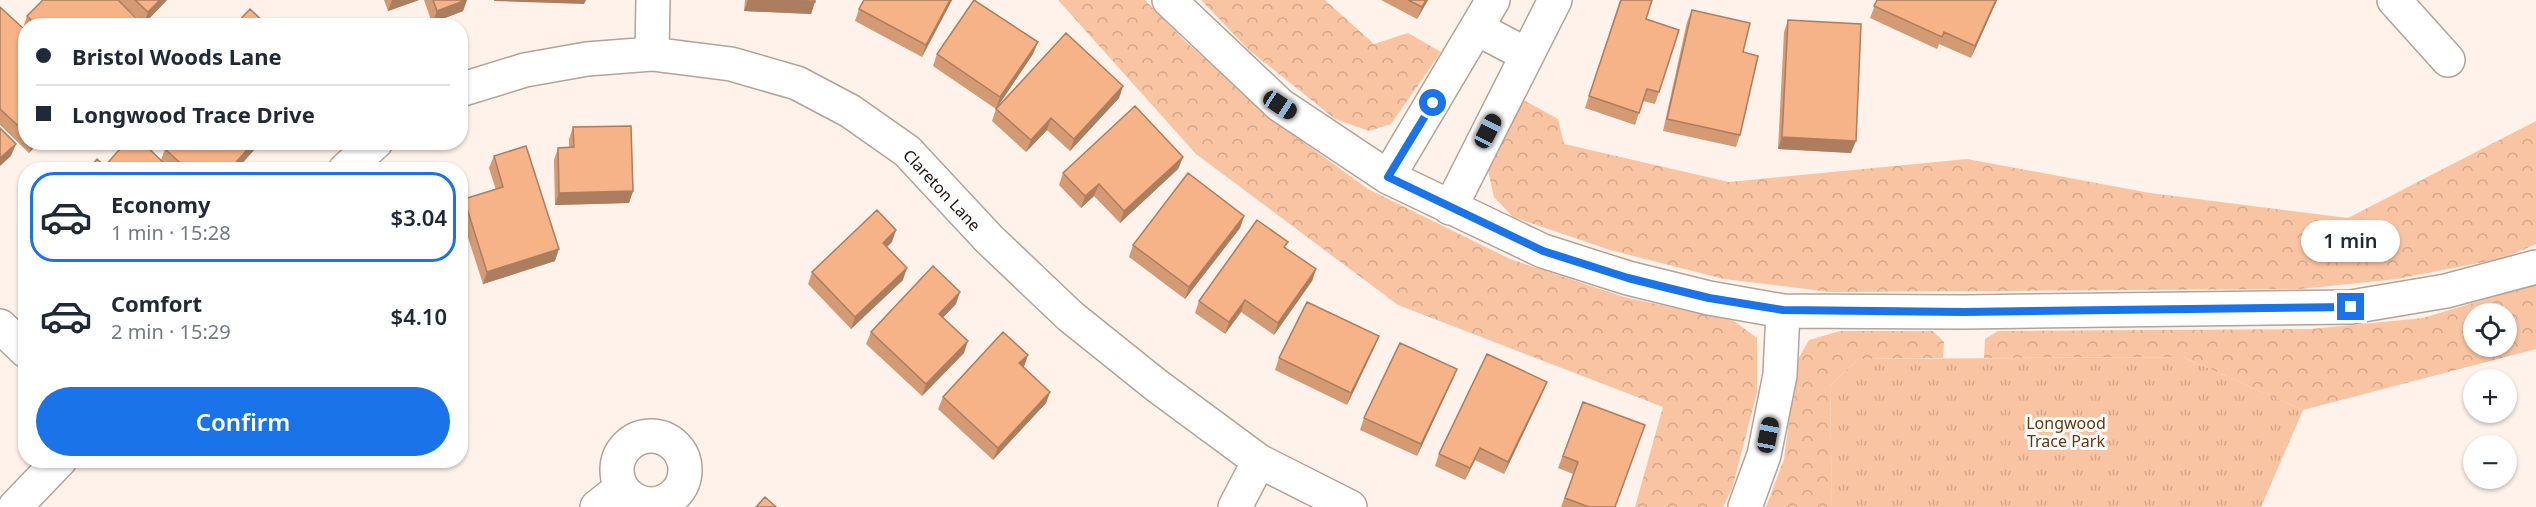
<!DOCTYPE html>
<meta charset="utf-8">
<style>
body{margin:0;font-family:"Noto Sans",sans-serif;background:#f6f6f7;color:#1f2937;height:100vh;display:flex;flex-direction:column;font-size:22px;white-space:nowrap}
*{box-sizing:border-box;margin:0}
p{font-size:20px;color:#747a83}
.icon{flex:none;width:33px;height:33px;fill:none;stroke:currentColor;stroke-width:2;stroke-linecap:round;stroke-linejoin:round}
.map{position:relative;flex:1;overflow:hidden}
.sheet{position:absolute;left:18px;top:162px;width:450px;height:306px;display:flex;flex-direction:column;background:#fff;border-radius:24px;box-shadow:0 2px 4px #0004}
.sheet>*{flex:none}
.top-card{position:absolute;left:18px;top:18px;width:450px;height:132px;border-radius:24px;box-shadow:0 2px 4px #0004;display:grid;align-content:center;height:132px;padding:0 18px;background:#fff}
.tools{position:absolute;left:2463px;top:303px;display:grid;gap:12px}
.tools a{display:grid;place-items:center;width:54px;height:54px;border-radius:50%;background:#fff;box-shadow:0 2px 4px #0004;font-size:30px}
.end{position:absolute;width:27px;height:27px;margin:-14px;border:8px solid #1a73e8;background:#fff;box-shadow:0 0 0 3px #fff}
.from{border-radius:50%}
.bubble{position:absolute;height:42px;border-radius:21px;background:#fff;box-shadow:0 2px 4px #0004;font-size:20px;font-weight:600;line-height:42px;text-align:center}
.car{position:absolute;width:18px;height:36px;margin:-18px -9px;border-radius:8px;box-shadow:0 0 4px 2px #0007;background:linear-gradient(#222 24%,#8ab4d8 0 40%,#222 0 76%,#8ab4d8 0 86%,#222 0)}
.top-card b{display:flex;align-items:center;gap:21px;height:57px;font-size:22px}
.top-card b+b{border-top:2px solid #e0e1e3}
.top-card i{width:15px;height:15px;background:#1f2937}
ul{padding:10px 0 0;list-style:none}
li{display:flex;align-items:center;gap:18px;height:90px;margin:0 12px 9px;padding:0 6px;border:3px solid transparent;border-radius:24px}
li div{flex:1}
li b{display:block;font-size:22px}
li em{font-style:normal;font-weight:600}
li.on{border-color:#1a73e8}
li>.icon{width:54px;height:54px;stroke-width:1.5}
.primary-button{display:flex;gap:12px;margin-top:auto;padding:12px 18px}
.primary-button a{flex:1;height:69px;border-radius:36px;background:#1a73e8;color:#fff;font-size:24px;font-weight:600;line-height:69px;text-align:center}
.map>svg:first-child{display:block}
</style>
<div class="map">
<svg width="2536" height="507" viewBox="0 0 2536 507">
<defs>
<pattern id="forest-crowns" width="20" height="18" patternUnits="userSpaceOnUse" patternTransform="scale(1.5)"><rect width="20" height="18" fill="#f9c4a2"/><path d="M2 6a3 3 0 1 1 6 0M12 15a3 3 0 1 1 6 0" fill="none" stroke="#d5a78a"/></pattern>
<pattern id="park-tufts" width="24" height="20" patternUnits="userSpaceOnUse" patternTransform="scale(1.5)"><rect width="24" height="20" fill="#f9c4a2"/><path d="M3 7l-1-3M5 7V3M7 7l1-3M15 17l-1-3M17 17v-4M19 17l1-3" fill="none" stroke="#d5a78a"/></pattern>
</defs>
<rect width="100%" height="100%" fill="#fef2eb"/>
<path fill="url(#forest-crowns)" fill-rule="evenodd" d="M 1058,0 L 1145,0 L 1185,41 L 1284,128 L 1368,189 L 1510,259 L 1624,297 L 1734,321 L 1757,338 L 1757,392 L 1732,489 L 1723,507 L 1635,507 L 1663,407 L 1398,305 L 1196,154 Z
M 1201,0 L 1325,0 L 1374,44 L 1408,33 L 1441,52 L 1391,124 L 1369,131 L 1335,119 L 1249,50 Z
M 1520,98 L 1558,119 L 1564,144 L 1729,182 L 1967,159 L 2150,193 L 2348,218 L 2536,121 L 2536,244 L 2504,258 L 2397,279 L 2300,289 L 1830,292 L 1724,279 L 1610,250 L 1513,217 L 1494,197 L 1487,166 Z
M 2536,284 L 2536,349 L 2303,410 L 2183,357 L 1984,358 L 1985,339 L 1998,331 L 2311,329 L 2423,318 ZM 2474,314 L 2506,314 L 2506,346 L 2474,346 Z
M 1840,331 L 1933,331 L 1944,342 L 1943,358 L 1858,359 L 1830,386 L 1832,507 L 1766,507 L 1784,459 L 1797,361 L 1809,340 Z"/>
<path fill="url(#park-tufts)" d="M 2183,357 L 2303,410 L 2261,507 L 1832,507 L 1830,386 L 1858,359 Z"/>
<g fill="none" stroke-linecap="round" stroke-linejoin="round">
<g stroke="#b5a296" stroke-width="36">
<path id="minor" d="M 1169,0 L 1280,105 L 1388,177 L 1543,251 L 1628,278 L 1709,298 L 1783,311 L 1964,312 L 2351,307 L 2446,291 L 2536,267
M 2394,0 L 2448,60
M 1478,29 L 1527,55
M 652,54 L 653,0
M 460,90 L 525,70 L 587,59 L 652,54 L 731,64 L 797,83 L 850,111 L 907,151 L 989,239 L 1070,316 L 1156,385 L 1259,461 L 1350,507
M 345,170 L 376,142
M 1388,177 L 1493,0
M 1450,208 L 1555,0
M 0,326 L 26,351
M617 470a34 34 0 1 1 68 0a34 34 0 1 1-68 0Z
M 15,507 L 60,460
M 597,507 L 621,488
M 1235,507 L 1259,461
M 1745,507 L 1764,455 L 1780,375 L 1783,311"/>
</g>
<use href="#minor" stroke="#fff" stroke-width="33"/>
</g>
<path fill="#d39a74" d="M 43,0 L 167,0 L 144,24 L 120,2 L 144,26 L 26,26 L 26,30 L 23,28 L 27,16 Z
M 384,0 L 419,0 L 388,11 Z
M 424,0 L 467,0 L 463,11 L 432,23 Z
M 745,0 L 815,0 L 811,14 L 744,11 Z
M 864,0 L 952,0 L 922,57 L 855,21 L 859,9 Z
M 1381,0 L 1428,0 L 1417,19 Z
M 1620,0 L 1646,19 L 1659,92 L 1655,104 L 1643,101 L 1635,125 L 1585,108 Z
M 1877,0 L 1997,0 L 1971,58 L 1939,44 L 1937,49 L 1870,18 Z
M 0,7 L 26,31 L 26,142 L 39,142 L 29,153 L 0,125 Z
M 1692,10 L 1743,52 L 1740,135 L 1736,147 L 1663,131 L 1687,22 Z
M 1788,20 L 1851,153 L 1778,149 L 1784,32 Z
M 937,54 L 1033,54 L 996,109 L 933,66 Z
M 1123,86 L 1119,98 L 1070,151 L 1047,130 L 1026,152 L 992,121 L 996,109 Z
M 573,127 L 633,191 L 629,203 L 555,205 L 554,160 L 558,148 L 569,148 L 569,139 Z
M 170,142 L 257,142 L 255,149 L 236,170 L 88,170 L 105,166 L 161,160 L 165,149 Z
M 494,156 L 555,261 L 483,284 L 460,213 L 460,210 L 464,199 L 496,190 L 489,168 Z
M 1183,157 L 1178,169 L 1120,223 L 1094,196 L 1081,208 L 1059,185 L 1063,173 Z
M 1244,216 L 1240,228 L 1185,299 L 1129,257 L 1133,245 Z
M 892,242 L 887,247 L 903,280 L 851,329 L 808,284 L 812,272 Z
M 1285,248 L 1316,269 L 1312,281 L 1274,335 L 1241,312 L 1225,334 L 1195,313 L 1199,301 Z
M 956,304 L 943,317 L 964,353 L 922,396 L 866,344 L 871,332 Z
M 1379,336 L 1374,348 L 1347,405 L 1275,370 L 1279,358 Z
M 1457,369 L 1452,381 L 1417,456 L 1360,430 L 1364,418 Z
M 1547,382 L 1542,394 L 1504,474 L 1475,460 L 1465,480 L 1435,466 L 1439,454 Z
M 1050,392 L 1046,403 L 993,460 L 938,409 L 943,397 Z
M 1583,402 L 1615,507 L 1561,507 L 1573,474 L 1558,468 Z"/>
<path fill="#ac7d5e" d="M 160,0 L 167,0 L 144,24 L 148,12 Z
M 392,0 L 419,0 L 388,11 Z
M 467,0 L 463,11 L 432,23 L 437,11 Z
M 494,0 L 586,0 L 584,4 L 494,1 Z
M 748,0 L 775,0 L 815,2 L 811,14 L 744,11 Z
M 950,0 L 952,0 L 922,57 L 926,45 Z
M 1426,0 L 1428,0 L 1417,19 L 1422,7 Z
M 1996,0 L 1997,0 L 1971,58 L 1975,46 Z
M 1038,42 L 1033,54 L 996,109 L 1000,97 Z
M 1123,86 L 1119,98 L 1070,151 L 1074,139 Z
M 1051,118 L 1047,130 L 1026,152 L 1031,140 Z
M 1782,137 L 1856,141 L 1851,153 L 1778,149 Z
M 33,142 L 39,142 L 29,153 Z
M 254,142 L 257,142 L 255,149 L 236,170 L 229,170 Z
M 16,144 L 11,156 L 0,166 L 0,158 Z
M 1183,157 L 1178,169 L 1120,223 L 1124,211 Z
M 1099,184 L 1094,196 L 1081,208 L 1085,196 Z
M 633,191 L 629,203 L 555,205 L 559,193 Z
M 1244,216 L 1240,228 L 1185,299 L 1189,287 Z
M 896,230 L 892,242 L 879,254 L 883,243 Z
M 559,249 L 555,261 L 483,284 L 487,272 Z
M 466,255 L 461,267 L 460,268 L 460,261 Z
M 907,268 L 903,280 L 851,329 L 855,317 Z
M 1316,269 L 1312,281 L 1274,335 L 1278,323 Z
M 960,292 L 956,304 L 935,326 L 939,314 Z
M 1245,300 L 1241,312 L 1225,334 L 1229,322 Z
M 1379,336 L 1374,348 L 1347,405 L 1351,393 Z
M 968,341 L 964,353 L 922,396 L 926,384 Z
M 1028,355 L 1024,367 L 1015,375 L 1019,363 Z
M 1457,369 L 1452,381 L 1417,456 L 1421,444 Z
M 1547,382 L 1542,394 L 1504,474 L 1508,462 Z
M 1050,392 L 1046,403 L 993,460 L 998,448 Z
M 1480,448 L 1475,460 L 1465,480 L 1470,468 Z"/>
<path fill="#f5b387" stroke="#ac7d5e" stroke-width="1.5" d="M 43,0 L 118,0 L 144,26 L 37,26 L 27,16 Z
M 135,0 L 160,0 L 148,12 Z
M 433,0 L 466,0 L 437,11 Z
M 775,0 L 815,0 L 815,2 Z
M 864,0 L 950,0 L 926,45 L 859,9 Z
M 974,0 L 1038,42 L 1000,97 L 937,54 Z
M 1408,0 L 1426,0 L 1422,7 Z
M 1621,0 L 1652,0 L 1646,19 L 1679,30 L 1659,92 L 1647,89 L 1639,113 L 1589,96 Z
M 1877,0 L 1996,0 L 1975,46 L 1944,32 L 1942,37 L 1874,6 Z
M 0,7 L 26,31 L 26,133 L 0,109 Z
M 250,9 L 268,26 L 234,26 Z
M 1692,10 L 1750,23 L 1743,52 L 1758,56 L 1740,135 L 1667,119 Z
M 1788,20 L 1861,24 L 1856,141 L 1782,137 Z
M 1066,33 L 1123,86 L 1074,139 L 1051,118 L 1031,140 L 996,109 Z
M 1135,106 L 1183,157 L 1124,211 L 1099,184 L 1085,196 L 1063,173 Z
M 631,126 L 633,191 L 559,193 L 558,148 L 574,147 L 573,127 Z
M 0,128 L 16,144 L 0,158 Z
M 126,142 L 142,142 L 171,170 L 88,170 L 97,159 L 105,166 Z
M 170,142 L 254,142 L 229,170 L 188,170 L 165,149 Z
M 526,146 L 559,249 L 487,272 L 464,199 L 503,187 L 494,156 Z
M 1188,173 L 1244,216 L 1189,287 L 1133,245 Z
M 877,210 L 896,230 L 883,243 L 907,268 L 855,317 L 812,272 Z
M 1257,220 L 1288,242 L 1284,247 L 1316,269 L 1278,323 L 1245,300 L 1229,322 L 1199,301 Z
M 460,250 L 466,255 L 460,261 Z
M 933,266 L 960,292 L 939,314 L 968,341 L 926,384 L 871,332 Z
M 1307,302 L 1379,336 L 1351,393 L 1279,358 Z
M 1003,332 L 1028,355 L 1019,363 L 1050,392 L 998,448 L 943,397 Z
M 1400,343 L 1457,369 L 1421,444 L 1364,418 Z
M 1487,354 L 1547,382 L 1508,462 L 1480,448 L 1470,468 L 1439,454 Z
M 1583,402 L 1645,425 L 1615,507 L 1589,507 L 1565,498 L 1578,462 L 1563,456 Z
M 765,497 L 776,507 L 756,507 Z"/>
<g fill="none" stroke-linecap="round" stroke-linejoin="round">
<path stroke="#1a73e8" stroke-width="8" d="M 1433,103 L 1388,177 L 1543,251 L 1628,278 L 1668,288 L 1709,298 L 1783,310 L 1964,312 L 2351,307"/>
</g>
<g text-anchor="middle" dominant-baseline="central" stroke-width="6" stroke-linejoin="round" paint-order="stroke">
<g font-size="16" fill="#18120d" stroke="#fff">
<text transform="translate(942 190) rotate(47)">Clareton Lane</text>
</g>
<g font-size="16" fill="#683408" stroke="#fff">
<text x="2066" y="423">Longwood<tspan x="2066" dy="18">Trace Park</tspan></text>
</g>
</g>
</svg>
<div class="tools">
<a><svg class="icon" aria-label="locate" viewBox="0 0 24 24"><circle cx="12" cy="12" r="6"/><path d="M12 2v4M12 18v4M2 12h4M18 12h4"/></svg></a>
<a>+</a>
<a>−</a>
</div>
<i class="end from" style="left:1433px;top:103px"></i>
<i class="end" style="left:2351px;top:307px"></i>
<div class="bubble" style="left:2301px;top:220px;width:99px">1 min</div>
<i class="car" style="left:1280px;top:105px;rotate:123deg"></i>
<i class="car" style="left:1488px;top:131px;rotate:27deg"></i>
<i class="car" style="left:1768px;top:435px;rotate:11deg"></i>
<div class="top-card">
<b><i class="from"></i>Bristol Woods Lane</b>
<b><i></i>Longwood Trace Drive</b>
</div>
<section class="sheet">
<ul>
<li class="on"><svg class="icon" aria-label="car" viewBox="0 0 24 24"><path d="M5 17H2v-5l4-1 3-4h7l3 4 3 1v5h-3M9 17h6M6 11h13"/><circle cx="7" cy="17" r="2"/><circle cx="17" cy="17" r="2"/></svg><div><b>Economy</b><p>1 min · 15:28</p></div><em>$3.04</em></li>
<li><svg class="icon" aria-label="car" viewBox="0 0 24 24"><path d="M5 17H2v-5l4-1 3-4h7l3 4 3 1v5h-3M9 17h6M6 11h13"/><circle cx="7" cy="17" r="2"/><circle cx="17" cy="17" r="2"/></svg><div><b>Comfort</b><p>2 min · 15:29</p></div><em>$4.10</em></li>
</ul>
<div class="primary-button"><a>Confirm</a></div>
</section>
</div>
